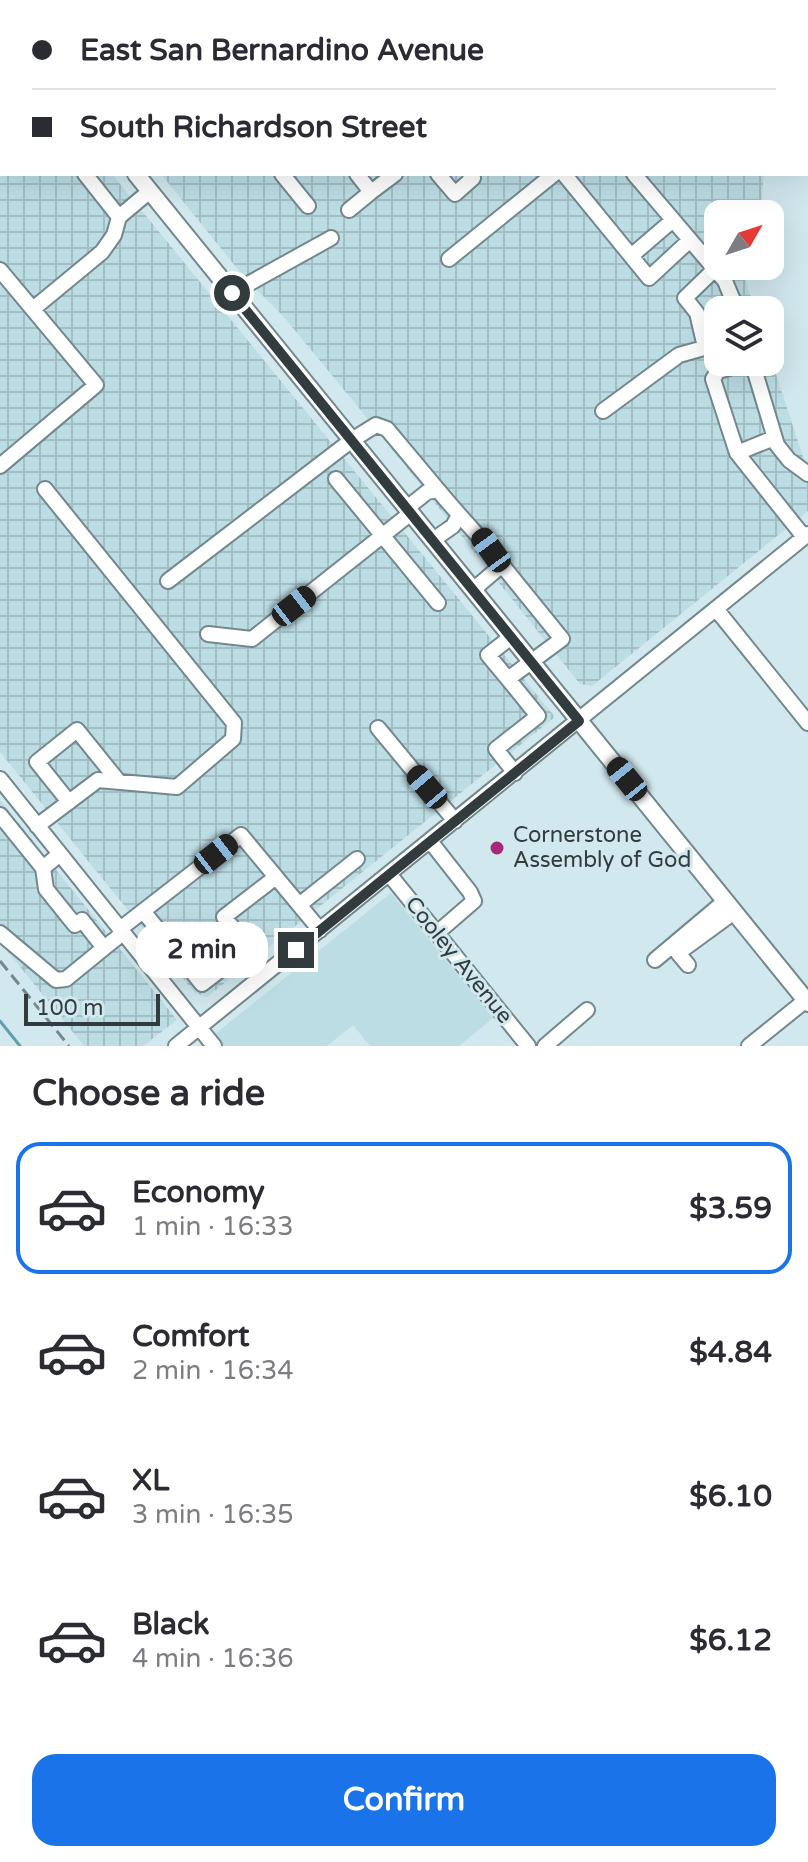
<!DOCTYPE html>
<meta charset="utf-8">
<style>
body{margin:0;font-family:"Varela Round",sans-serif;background:#f7f7f7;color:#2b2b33;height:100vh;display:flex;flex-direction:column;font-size:30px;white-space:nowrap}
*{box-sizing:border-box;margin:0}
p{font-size:26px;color:#7c7c81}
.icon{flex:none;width:44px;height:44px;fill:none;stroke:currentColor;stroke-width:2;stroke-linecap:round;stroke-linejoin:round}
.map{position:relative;height:1046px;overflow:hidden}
.panel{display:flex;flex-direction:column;background:#fff;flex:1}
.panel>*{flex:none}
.hud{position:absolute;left:0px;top:0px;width:808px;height:176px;box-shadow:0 8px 32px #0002;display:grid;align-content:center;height:176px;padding:0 32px;background:#fff}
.needle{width:52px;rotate:51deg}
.tools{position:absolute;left:704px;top:200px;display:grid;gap:16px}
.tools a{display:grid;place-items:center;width:80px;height:80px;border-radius:16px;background:#fff;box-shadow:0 8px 32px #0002;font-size:40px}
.scale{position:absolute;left:24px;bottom:20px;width:136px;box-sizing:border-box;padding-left:8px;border:4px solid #323b3d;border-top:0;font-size:22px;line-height:28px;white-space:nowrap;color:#323b3d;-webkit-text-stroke:6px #d1e8ee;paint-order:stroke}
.end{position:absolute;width:36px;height:36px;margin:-18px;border:10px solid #323b3d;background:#fff;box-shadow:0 0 0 4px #fff}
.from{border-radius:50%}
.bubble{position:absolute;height:56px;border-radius:24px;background:#fff;box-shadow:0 8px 32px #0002;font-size:26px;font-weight:800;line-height:56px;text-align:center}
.car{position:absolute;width:24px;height:48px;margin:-24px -12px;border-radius:10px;box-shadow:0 0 6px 2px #0007;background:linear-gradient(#222 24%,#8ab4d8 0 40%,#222 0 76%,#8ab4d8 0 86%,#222 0)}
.hud b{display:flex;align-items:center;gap:28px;height:76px;font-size:30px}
.hud b+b{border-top:2px solid #e1e1e2}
.hud i{width:20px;height:20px;background:#2b2b33}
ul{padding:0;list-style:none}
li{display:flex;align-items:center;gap:24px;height:132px;margin:0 16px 12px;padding:0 16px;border:4px solid transparent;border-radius:24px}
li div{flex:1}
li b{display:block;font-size:30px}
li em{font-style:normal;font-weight:800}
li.active{border-color:#1a73e8}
li>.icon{width:72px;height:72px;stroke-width:1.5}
h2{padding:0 32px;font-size:36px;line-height:96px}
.primary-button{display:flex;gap:16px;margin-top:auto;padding:16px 32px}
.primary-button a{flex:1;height:92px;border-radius:24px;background:#1a73e8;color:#fff;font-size:32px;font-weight:800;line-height:92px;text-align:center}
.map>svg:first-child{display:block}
</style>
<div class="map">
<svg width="808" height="1046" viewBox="0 0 808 1046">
<defs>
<pattern id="industrial-grid" width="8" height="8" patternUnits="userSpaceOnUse" patternTransform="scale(2)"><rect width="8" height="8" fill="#bddde5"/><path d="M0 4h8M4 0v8" fill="none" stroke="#a3bfc5"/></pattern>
</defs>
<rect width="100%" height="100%" fill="#d1e8ee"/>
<path fill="#bddde5" d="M 391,893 L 493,1018 L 459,1046 L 370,1046 L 353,1025 L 327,1046 L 200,1046 Z"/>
<path fill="url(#industrial-grid)" d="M 48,0 L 772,0 L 773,2 L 45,2 Z
M 0,43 L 2,174 L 112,174 L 555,717 L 207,997 L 195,993 L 0,752 Z
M 161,174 L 764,174 L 760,214 L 718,214 L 718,266 L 741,266 L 755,310 L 718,310 L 718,362 L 770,362 L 770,356 L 808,472 L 808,511 L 592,686 L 580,684 L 354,402 L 283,316 L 244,277 Z
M 0,800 L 177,1020 L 143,1046 L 84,1046 L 0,942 Z"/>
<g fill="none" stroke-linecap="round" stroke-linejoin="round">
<path stroke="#5f9fae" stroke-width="3" d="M 0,1021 L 20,1046"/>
<g stroke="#73888d" stroke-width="18">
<path id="minor" d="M 161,0 L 174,2
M 545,0 L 546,2
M 645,0 L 647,2
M 318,2 L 334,0
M 0,70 L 2,72
M 85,174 L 119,217
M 282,174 L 308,206
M 357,174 L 371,192 L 395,174
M 438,174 L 455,194 L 473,178 L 470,174
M 564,174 L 649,278 L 690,240
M 634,174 L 725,281 L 737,310
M 349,210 L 371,192
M 631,256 L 673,220
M 449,259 L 554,174
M 0,270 L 96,385 L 0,466
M 232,293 L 331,238
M 33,309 L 102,252 L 114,235 L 119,217 L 150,191
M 705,347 L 697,313 L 685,298 L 715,269
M 750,362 L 718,371 L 713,379 L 737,453 L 804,537
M 752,362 L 777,445 L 789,460 L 808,474
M 603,411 L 679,355 L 718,344
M 737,453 L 774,438
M 336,479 L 438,603
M 407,508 L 427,492 L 438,490 C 459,516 482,538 502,565 L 473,590
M 433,540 L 453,526 L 459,515
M 502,565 L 562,639 L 508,679 L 538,716 L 496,749 L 515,773
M 168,581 L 352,440 L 376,425 L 387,429 L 438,490
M 716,609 L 808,723
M 208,634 L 252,639 L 411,513
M 508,679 L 488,655 L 511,637
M 378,728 L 455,821
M 0,779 L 214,1046
M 69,802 L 37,762 L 77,730 L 119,782
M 0,815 L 43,868 L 60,854
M 37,826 L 98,780 L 177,787 L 233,739 L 234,723 L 45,489
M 430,841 L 470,892 L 474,901 L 437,933
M 43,868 L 46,889 L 75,925 L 82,920 L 104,948 L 123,933
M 389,874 L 528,1046
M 299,905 L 357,859
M 143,911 L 202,984 L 249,948 L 224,917 L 276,877
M 120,929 L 241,835 L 320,930
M 0,933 L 56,980 L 66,979 L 104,948
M 655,960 L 725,901
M 688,965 L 678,953 L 734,912
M 176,1046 L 808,534
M 545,1046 L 587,1010
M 749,1046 L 806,1000"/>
</g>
<g stroke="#73888d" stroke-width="20">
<path id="major" d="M 21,2 L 25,0
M 0,5 L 2,9
M 136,174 L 808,1003"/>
</g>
<use href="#minor" stroke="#fff" stroke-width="14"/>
<use href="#major" stroke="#fff" stroke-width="16"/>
<path stroke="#78878b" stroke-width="3" stroke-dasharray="12 6" stroke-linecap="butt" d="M 0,961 L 69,1046"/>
</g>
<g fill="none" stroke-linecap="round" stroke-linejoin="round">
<path stroke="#323b3d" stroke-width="10" d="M 232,293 L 579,721 L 296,950"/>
</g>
<circle fill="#a6287a" stroke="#d1e8ee" stroke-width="3" cx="497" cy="848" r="8"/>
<g text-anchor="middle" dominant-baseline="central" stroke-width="6" stroke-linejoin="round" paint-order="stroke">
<g font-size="22" fill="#323b3d" stroke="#d1e8ee" text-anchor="start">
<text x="513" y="835">Cornerstone<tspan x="513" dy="25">Assembly of God</tspan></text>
</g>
<g font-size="22" fill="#323b3d" stroke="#d1e8ee">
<text transform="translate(459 960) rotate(51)">Cooley Avenue</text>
</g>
</g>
</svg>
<div class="tools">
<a><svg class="needle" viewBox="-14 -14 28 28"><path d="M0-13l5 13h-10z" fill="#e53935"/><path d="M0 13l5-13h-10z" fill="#7c7c81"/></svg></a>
<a><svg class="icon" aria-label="layers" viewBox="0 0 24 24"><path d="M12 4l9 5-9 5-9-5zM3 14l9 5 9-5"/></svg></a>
</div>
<div class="scale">100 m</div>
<i class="end from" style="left:232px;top:293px"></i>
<i class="end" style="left:296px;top:950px"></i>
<div class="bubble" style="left:136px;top:922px;width:132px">2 min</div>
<i class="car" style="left:491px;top:550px;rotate:324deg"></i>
<i class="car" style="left:294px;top:606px;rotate:52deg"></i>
<i class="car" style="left:627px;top:779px;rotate:321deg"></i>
<i class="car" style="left:427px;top:787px;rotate:320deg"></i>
<i class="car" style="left:216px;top:854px;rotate:52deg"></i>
<div class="hud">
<b><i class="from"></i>East San Bernardino Avenue</b>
<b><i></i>South Richardson Street</b>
</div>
</div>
<section class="panel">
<h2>Choose a ride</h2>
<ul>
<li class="active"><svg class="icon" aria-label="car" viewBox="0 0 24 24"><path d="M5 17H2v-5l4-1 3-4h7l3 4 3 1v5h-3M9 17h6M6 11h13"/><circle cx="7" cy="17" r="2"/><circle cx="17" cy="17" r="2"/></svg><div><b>Economy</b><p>1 min · 16:33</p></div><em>$3.59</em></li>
<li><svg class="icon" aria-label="car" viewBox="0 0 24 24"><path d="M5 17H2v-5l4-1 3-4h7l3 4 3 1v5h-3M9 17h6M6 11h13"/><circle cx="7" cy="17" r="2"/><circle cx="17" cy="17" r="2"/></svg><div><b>Comfort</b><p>2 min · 16:34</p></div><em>$4.84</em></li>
<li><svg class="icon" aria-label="car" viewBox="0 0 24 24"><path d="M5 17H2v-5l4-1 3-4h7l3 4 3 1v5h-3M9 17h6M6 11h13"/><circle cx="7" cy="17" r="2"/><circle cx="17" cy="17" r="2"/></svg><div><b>XL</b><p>3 min · 16:35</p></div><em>$6.10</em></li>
<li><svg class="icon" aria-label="car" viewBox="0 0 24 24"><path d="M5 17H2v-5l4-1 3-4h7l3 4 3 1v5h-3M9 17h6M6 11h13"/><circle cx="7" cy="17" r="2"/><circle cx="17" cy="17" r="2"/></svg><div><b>Black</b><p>4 min · 16:36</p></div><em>$6.12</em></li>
</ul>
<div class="primary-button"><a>Confirm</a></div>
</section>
